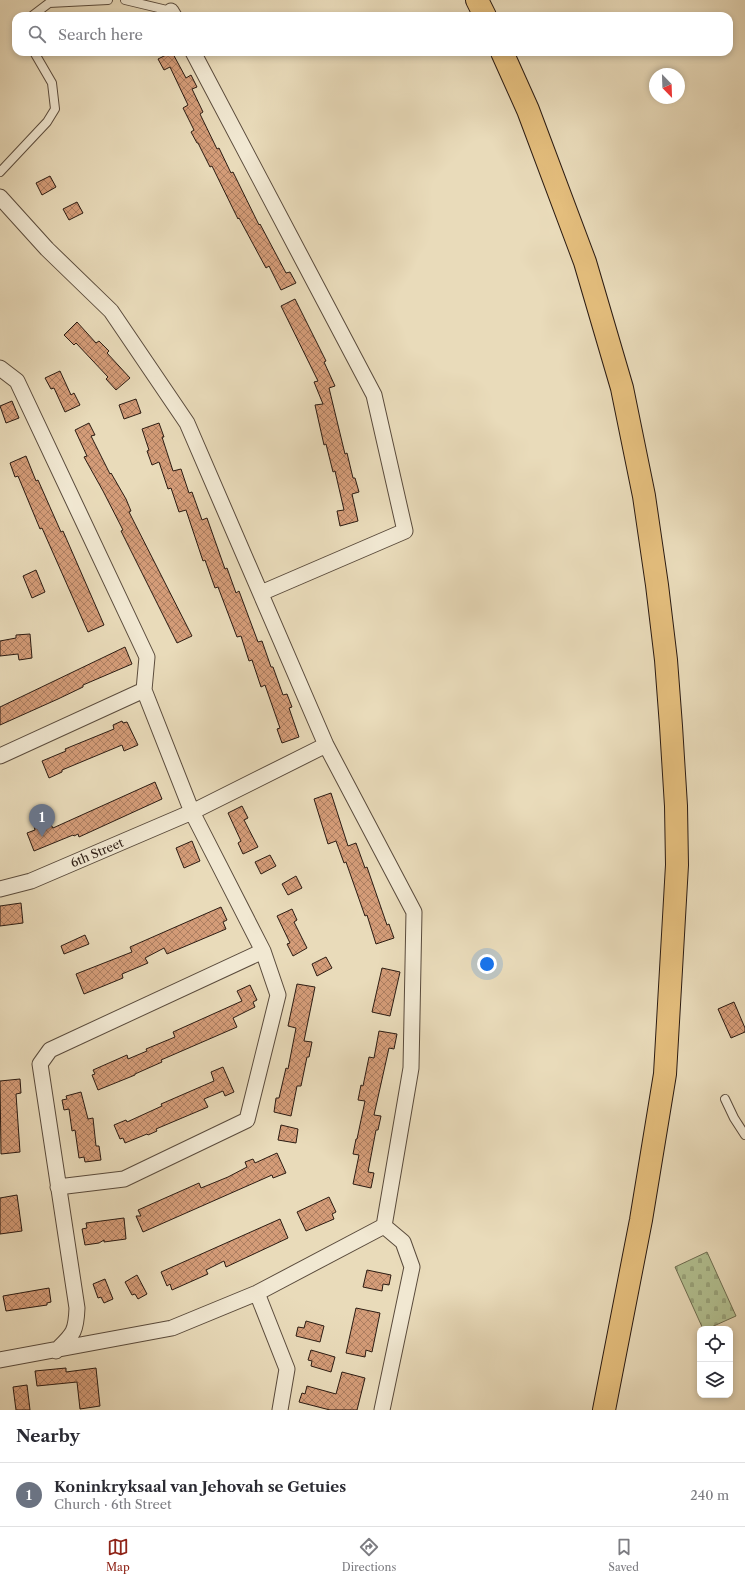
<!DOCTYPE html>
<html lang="en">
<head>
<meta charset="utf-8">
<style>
	:root { --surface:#fff; --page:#f7f7f7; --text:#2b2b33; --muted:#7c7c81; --line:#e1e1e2; --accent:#8f2418 }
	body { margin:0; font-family:"Libre Caslon Text",serif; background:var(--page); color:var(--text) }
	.controls { position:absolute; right:12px; bottom:12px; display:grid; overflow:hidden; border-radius:8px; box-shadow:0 2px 6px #0003 }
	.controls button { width:36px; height:36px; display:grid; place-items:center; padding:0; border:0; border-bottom:1px solid var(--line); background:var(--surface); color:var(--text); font:20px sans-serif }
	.compass { position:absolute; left:649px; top:68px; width:36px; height:36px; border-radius:50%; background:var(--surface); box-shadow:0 2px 6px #0003; rotate:157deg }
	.you { position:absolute; left:487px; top:964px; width:14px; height:14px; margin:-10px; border:3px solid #fff; border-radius:50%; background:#1a73e8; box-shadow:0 0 0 6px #1a73e833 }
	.badge { display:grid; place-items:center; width:26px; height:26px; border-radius:50%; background:var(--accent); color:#fff; font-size:13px; font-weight:700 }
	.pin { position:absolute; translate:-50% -33px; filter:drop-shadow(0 1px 2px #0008) }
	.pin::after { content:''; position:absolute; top:21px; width:14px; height:12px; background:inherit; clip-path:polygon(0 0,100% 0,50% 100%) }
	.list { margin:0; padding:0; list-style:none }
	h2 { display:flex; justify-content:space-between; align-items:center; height:52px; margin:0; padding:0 16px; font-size:17px }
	h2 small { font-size:13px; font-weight:400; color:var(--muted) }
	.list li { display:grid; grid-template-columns:26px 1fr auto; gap:12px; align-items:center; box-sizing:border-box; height:64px; padding:0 16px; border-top:1px solid var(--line) }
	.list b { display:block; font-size:15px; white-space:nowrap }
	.list p { margin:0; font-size:13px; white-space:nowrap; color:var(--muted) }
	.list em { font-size:13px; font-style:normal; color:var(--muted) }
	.icon { flex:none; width:22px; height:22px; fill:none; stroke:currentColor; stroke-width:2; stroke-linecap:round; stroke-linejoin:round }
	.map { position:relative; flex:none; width:745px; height:1410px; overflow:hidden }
	.search { position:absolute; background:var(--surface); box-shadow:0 2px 6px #0003; left:12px; right:12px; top:12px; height:44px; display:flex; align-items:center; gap:10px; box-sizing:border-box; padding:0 14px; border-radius:12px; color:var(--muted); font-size:15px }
	.sheet { height:116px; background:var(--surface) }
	nav { display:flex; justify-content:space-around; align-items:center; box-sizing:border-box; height:56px; border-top:1px solid var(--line); background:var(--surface); font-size:11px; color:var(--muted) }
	nav a { display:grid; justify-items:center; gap:2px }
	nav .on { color:var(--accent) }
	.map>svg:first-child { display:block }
	.cemetery { fill:url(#cemetery-stones); stroke:#6f6e52 }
	.building { fill:url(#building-cross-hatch); stroke:#2b1b12 }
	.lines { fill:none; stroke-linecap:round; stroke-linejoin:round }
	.lane-casing { stroke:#5a4b3c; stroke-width:10 }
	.street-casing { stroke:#5a4b3c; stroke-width:17 }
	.highway-casing { stroke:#2b1b12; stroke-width:24 }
	.lane { stroke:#f1e8d2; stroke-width:8 }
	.street { stroke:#f1e8d2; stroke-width:15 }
	.highway { stroke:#e4be7d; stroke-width:22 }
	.labels { text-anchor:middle; stroke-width:3; stroke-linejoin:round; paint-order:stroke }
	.street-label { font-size:12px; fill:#2b1b12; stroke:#f1e8d2 }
</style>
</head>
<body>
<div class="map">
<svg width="745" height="1410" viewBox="0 0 745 1410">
	<defs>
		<pattern id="cemetery-stones" width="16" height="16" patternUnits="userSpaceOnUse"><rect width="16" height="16" fill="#b3c192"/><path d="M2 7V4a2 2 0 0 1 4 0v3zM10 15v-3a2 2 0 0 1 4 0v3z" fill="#9aa57d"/></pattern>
		<pattern id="building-cross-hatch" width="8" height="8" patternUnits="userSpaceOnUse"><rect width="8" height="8" fill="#d49c78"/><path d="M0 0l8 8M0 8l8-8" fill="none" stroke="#ac7e61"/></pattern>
	</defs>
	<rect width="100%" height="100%" fill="#e9dbba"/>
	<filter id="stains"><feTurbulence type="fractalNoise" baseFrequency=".005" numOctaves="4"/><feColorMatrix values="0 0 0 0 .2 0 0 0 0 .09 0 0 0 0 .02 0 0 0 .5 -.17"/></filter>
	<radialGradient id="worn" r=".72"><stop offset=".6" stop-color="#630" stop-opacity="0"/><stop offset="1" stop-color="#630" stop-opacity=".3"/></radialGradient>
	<path class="cemetery" d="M707,1252l29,64 -29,13h-4l-28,-62z"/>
	<path class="building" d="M172,52l14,26 5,-3 6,12 -5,2 11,23 -3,2 17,35 2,-1 12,25 2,-1 26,53 1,-1 26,49 4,-1 6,11 -15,7 -12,-24 -3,2 -27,-50 -1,1 -26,-53 -2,1 -12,-24h-1l-6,-11 3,-2 -11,-22 5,-3 -18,-38 -6,3 -6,-11z
		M50,176l6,11 -14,8 -6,-12z
		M77,202l6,11 -14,7 -6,-11z
		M295,299l31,62 -2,1 11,24 -6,2 16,66 2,-1 6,25h2l4,14 -7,2 6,27 -18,5 -3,-15 7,-1 -9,-39 -2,1 -7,-28 -2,1 -9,-40 8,-1 -9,-22 4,-1 -37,-75z
		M77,322l19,21 3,-2 10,10 -2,2 23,25 -14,12 -10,-11 2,-2 -32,-34 -2,2 -10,-10z
		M60,371l11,24 3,-2 6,12 -15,7 -11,-24 -3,1 -6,-11z
		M136,399l5,14 -17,6 -5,-14z
		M12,401l7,17 -13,5 -6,-17z
		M89,423l6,12 -4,1 19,38 1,-1 15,26 5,12 -2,1 63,124 -15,7 -56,-112 2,-1 -20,-39 -19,-34 3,-1 -12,-26z
		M159,423l5,14h-2l11,34 8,-2 8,24 3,-1 10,28 5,-2 18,51 2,-1 9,25 3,-2 19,51 4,-1 9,26h2l10,28 4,-1 5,13 -3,1 10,29 -17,6 -5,-14 3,-1 -15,-43 -4,2 -9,-27 -3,1 -8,-25 -4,1 -19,-50 -3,1 -10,-28 -2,1 -17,-51 -7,2 -8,-24 -3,1 -9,-27 -7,3 -5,-14 2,-1 -7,-21z
		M26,456l10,25 2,-1 23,52 2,-1 41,94 -16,7 -46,-104 -2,1 -22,-53 -3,1 -5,-14z
		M36,570l9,22 -13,6 -9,-22z
		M30,634l2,24 -13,2 -1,-6 -18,2v-15l16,-3v-3z
		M125,647l7,17 -49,21v2l-25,12 -58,26v-18z
		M122,721l1,2 4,-1 11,23 -14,6 -2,-6 -60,25v2l-13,6 -7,-17 24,-10 -1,-2 49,-20 -1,-4z
		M155,782l7,17 -83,38 -1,-3 -4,2 -1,-1 -39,16 -7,-18 8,-3 -1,-4 10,-4 2,3 4,-2 3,5z
		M331,793l17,53 8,-3 9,25 2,-1 20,58 2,-1 5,14 -18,6 -9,-29 -2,1 -19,-54 -2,1 -8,-22 -8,3 -14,-45z
		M242,806l6,12 -4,2 14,27 -15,7 -5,-11 3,-2 -13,-28z
		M192,841l8,20 -16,7 -8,-20z
		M270,855l6,11 -15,8 -6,-12z
		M296,876l6,12 -14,7 -6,-11z
		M21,903l2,20 -23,3v-20z
		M221,907l6,13 -4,2 3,7 -59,25 -3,-6 -19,10 3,5 -26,11 1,4 -39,16 -8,-20 56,-22 -2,-5z
		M292,909l5,11 -3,2 13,26 -14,8 -6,-12 3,-1 -13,-27z
		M85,935l4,9 -25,10 -3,-8z
		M326,957l6,11 -15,8 -5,-12z
		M382,968l18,4 -10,44 -18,-4z
		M297,984l18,3 -11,54 8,1 -3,15h-2l-6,29h-4l-6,30 -17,-4 2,-14h3l7,-30 2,1 8,-41 -8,-2z
		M250,985l7,15 -4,2 2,5 -22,11 4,9 -76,33 1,2 -27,12v1l-37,15 -6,-15 3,-1 -2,-4 34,-15 1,4 19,-8 -1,-2 29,-12 -2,-5 69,-31 -5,-10z
		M734,1002l11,26v4l-14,6 -13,-29z
		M379,1031l18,3 -3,15 -5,-1 -15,67 7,1 -3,14h-2l-8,42 6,1 -3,15 -18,-4 6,-29 -6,-1 3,-15h1l8,-38 -7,-1 3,-15 2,1 6,-29 5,1z
		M223,1067l11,25 -9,4 -2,-5 -19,8 4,8 -52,22 1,2 -9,4 -1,-1 -22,9 -2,-5 -3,1 -6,-14 12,-5 1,2 35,-16 -1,-2 53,-23 -3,-9z
		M20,1079l1,14 -5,1 4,58 -19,2 -1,-73z
		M81,1092l7,27 5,-1 3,28h3l2,14 -16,2 -1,-5 -5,1 -4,-28 -3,1 -3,-22 -5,1 -2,-10 5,-1 -1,-3z
		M281,1125l17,4 -2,14 -18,-3z
		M277,1153l9,20 -13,5 -1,-3 -129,57 -7,-16h5l-3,-6 61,-27 2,5 27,-11 19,-10 -2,-5 8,-3 2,4z
		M17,1195l5,36 -22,3v-36z
		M329,1197l7,15 -4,2 2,5 -28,12 -9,-19z
		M124,1218l2,21 -22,3v-2l-5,3 -14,2 -3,-16 5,-1 -1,-5z
		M280,1219l8,19 -62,29 -2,-6 -18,9 2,4 -36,16 -2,-6 -3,2 -6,-14z
		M367,1270l24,5 -2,10 -6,-1 -1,7 -19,-4z
		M137,1275l10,19 -9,5 -3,-5 -3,1 -7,-13z
		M105,1279l8,20 -9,4 -3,-6 -3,1 -5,-14z
		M49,1288l2,14 -4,1v2l-41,6 -3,-15z
		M356,1308l24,5 -8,39 -6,-2 -1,7 -19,-4z
		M306,1321l18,5 -4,16 -24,-6 2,-9 6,1z
		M311,1350l24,7 -4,15 -20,-6 1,-5 -4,-1z
		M66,1368v4l30,-4 4,38 -20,3 -3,-27 -40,4 -2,-15z
		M342,1372l23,6 -8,32h-27l-31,-8 3,-9 3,1 2,-8 29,8z
		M27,1385l3,25h-14l-3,-23z"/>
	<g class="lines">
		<defs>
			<path id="lane" d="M125,0l46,11
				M32,16l17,-13 59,-3
				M0,172l47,-50 8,-13 -3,-26 -18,-31
				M725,1099l9,19 11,17"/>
			<path id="street" d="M171,11l3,5
				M193,52l181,343 31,136 -144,62
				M0,197l47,52 64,62 76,112 139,322 88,167 -3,156 -27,158
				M0,368l17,13 130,276 -3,33 48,122 71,139 15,44 -31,125 -123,59 -66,8
				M0,756l144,-66
				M0,889l31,-8 161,-69 134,-67
				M257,1293l30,76 -7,41
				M56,1351c17,-17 20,-18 21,-43l-37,-244 10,-14 213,-99
				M0,1360l172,-32 85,-35 127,-67
				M382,1410l30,-143 -9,-25 -19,-16"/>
			<path id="highway" d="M477,0l8,16
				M502,52l26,58 57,152 37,126 22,108 13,89 9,75 5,66 5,80 1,59 -12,209 -24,146 -37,190"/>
		</defs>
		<use href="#lane" class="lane-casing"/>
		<use href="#street" class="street-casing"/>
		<use href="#highway" class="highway-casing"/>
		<use href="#lane" class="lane"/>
		<use href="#street" class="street"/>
		<use href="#highway" class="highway"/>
	</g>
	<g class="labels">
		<g class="street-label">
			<text transform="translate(97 853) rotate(-23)" y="4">6th Street</text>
		</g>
	</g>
	<rect width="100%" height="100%" filter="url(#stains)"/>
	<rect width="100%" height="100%" fill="url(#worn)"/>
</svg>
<div class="controls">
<button><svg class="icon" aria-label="locate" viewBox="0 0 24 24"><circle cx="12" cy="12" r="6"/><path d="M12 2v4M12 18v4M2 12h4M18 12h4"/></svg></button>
<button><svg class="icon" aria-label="layers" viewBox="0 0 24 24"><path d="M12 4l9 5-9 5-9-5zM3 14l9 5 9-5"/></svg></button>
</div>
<svg class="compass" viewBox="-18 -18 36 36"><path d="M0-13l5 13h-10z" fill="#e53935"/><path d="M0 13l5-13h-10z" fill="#7c7c81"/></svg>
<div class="you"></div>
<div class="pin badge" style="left:42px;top:837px;background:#6b7280">1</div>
<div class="search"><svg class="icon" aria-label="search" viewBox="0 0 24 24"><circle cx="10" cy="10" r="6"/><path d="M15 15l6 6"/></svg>Search here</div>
</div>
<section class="sheet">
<h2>Nearby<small></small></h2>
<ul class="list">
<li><span class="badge" style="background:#6b7280">1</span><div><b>Koninkryksaal van Jehovah se Getuies</b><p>Church · 6th Street</p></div><em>240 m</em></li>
</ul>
</section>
<nav>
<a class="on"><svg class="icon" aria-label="map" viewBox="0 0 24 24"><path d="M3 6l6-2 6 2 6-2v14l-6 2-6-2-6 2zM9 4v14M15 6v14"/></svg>Map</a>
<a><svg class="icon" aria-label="directions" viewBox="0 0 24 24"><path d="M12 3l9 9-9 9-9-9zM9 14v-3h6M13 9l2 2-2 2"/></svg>Directions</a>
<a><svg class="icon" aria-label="saved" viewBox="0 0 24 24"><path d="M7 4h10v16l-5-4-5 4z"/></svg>Saved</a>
</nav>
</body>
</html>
